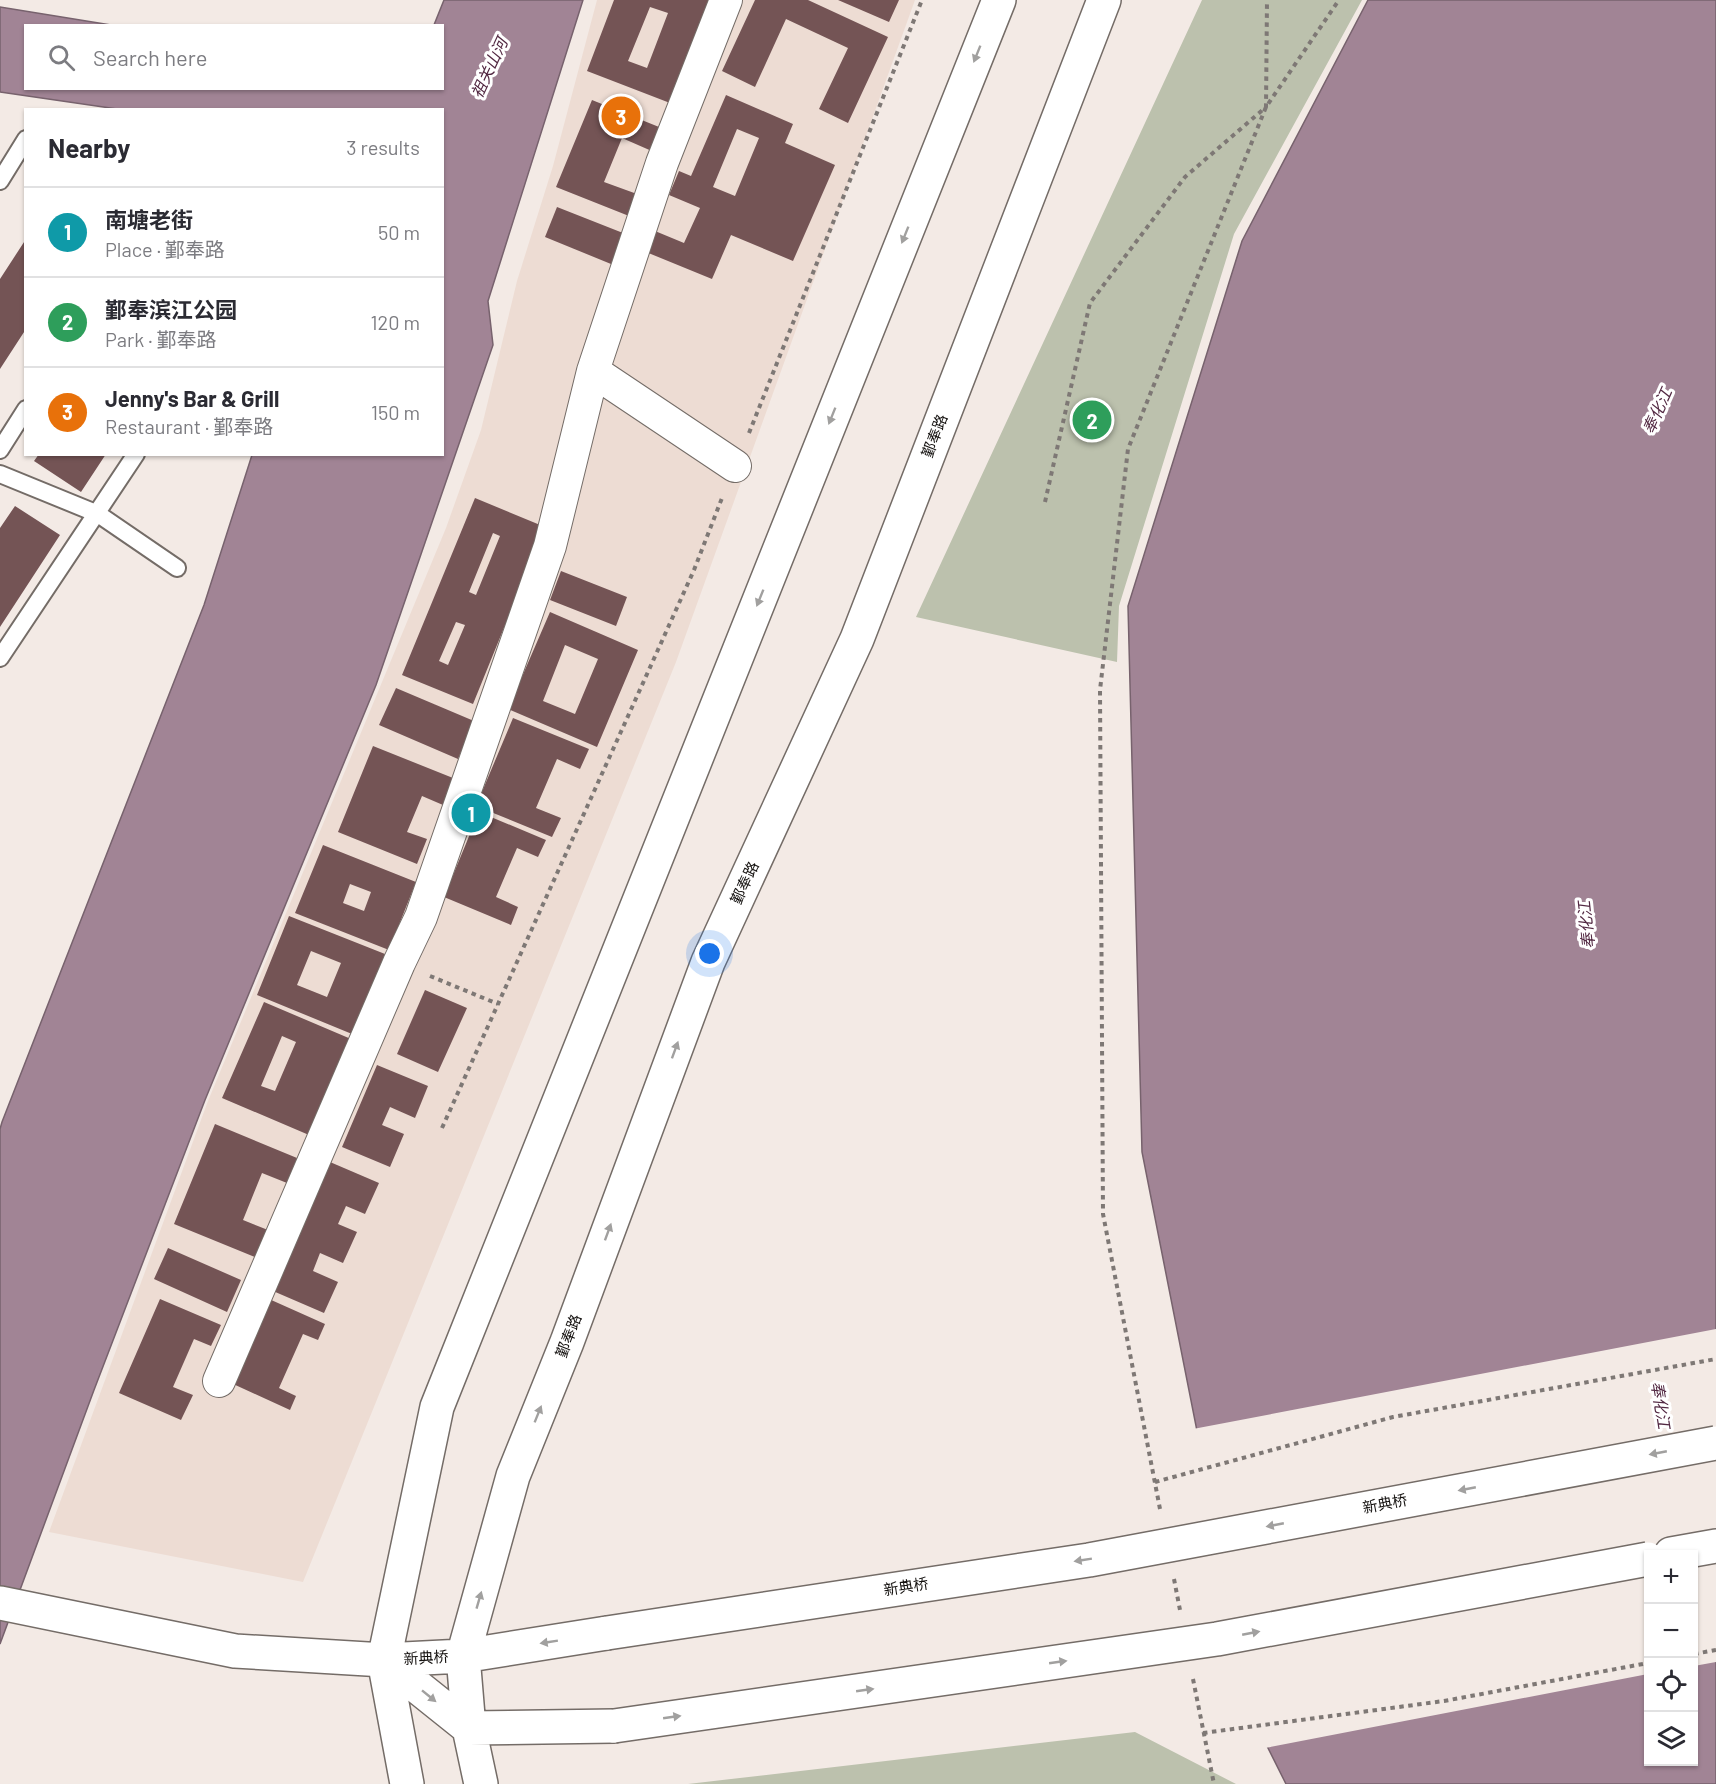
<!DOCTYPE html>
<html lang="en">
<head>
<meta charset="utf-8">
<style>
	:root { --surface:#fff; --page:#f2f2f3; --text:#2b2b33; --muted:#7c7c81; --line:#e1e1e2; --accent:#0f766e }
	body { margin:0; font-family:Barlow,"Noto Sans SC",sans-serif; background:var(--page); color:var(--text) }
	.controls { position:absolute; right:18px; bottom:18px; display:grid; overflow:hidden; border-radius:0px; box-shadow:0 2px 4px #0004 }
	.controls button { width:54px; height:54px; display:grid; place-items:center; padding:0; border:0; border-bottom:2px solid var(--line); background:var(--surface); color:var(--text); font:30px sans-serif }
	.you { position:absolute; left:710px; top:954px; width:21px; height:21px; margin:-15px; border:4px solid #fff; border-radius:50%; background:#1a73e8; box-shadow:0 0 0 9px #1a73e833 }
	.badge { display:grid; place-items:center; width:39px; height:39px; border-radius:50%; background:var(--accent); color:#fff; font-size:20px; font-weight:700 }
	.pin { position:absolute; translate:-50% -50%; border:3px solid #fff; box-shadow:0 2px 6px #0006 }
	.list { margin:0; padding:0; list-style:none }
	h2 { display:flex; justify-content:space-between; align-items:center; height:78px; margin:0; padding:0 24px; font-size:26px }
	h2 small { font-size:20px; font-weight:400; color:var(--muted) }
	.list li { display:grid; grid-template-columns:39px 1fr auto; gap:18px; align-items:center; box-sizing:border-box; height:90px; padding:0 24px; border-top:2px solid var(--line) }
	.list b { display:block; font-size:22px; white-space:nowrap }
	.list p { margin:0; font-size:20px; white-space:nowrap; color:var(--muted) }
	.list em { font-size:20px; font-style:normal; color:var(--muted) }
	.icon { flex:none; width:33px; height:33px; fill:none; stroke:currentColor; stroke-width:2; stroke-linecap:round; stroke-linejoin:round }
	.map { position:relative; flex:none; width:1716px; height:1784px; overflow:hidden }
	.search { position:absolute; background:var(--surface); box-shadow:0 2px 4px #0004; left:24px; top:24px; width:420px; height:66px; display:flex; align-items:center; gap:15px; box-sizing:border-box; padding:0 21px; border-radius:0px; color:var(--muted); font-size:22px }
	.panel { position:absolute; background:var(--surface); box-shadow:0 2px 4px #0004; left:24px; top:108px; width:420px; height:348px; border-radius:0px }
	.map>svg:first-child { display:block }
	.built { fill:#eddcd3 }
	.green { fill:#bcc1ad }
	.water { fill:#a18495; stroke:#77626d; stroke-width:1.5; fill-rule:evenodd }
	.pier { fill:#f3eae5 }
	.building { fill:#745455; fill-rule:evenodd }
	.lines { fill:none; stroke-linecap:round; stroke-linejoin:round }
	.lane-casing { stroke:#746c67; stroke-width:20 }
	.street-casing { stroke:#746c67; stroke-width:34 }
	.secondary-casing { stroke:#746c67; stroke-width:36 }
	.path { stroke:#7e7875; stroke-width:4; stroke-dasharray:4.5 4.5; stroke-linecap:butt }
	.lane { stroke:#fff; stroke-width:16 }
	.street { stroke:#fff; stroke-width:32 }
	.secondary { stroke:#fff; stroke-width:33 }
	.secondary-bridge-casing { stroke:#746c67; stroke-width:36; stroke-linecap:butt }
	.secondary-bridge { stroke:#fff; stroke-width:33 }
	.oneway { fill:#a1a09f }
	.labels { text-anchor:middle; stroke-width:6; stroke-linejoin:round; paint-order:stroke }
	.street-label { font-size:15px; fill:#151210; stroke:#fff }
	.water-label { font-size:16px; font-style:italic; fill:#522842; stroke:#fff }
</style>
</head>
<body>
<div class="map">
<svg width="1716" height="1784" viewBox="0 0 1716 1784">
	<rect width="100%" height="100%" fill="#f3eae5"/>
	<path class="built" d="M597,0h318l-239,662 -373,920 -254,-50 159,-431 238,-573 35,-98 36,-149 36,-115z"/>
	<path class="green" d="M1202,0h160l-128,234 -115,372 -2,56 -201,-45z
		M1135,1732l101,52h-548z"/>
	<path class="water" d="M444,0h139l-95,301 5,44 -117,340 -171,415 -111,290 -94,254v-515l2,-7 202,-517 48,-150 190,-1v-344h-318l-124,-18v-85l111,18 -85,1v62h416v-62l-8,-1z
		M1368,0h348v1784h-430l-32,-64 -112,-568 -14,-546 114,-365zM1648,1554h46v208h-46z"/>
	<path class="pier" d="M1716,1329v333l-22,4v-112h-46v120l-383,74 -14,-28 -58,-291z"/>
	<path class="building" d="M614,0h96l-40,103 -83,-32zM650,7l18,6 -21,55 -19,-7z
		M755,0h53l80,37 -40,86 -29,-14 29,-61 -62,-29 -31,68 -33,-16z
		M838,0h61l-10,22z
		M726,95l67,29 -8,19 50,22 -42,96 -62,-26 -19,44 -66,-27 9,-21 29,12 16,-35 -31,-13 10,-24 12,5zM737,129l22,9 -24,58 -22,-9z
		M592,100l72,29 -10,23 -32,-14 -18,44 33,12 -8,22 -73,-29z
		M557,207l66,26 -12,31 -66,-27z
		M26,239v90l-26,40v-90z
		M39,454h67l-25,38 -47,-31z
		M475,498l70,29 -72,177 -71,-29zM493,533l7,3 -24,59 -7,-3zM456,622l9,3 -17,40 -9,-4z
		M15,506l45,29 -60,92v-99z
		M561,571l66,26 -11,29 -66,-26z
		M550,612l88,38 -41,97 -89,-38zM565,645l33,14 -23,55 -32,-13z
		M396,688l78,33 -16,38 -79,-34z
		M513,718l76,31 -9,20 -23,-10 -21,49 25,10 -9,19 -76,-31z
		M373,746l80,32 -10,27 -21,-9 -15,36 20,7 -10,25 -79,-32z
		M479,812l67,28 -8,17 -21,-9 -21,49 22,10 -7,18 -67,-28z
		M323,845l93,37 -27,68 -94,-37zM350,884l21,8 -7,19 -21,-8z
		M289,916l96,38 -33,80 -95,-39zM311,951l30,12 -14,34 -30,-12z
		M425,990l42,18 -29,64 -41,-18z
		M264,1002l87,37 -42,96 -87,-37zM282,1036l14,6 -21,49 -14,-5z
		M377,1065l51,21 -13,32 -25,-11 -8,18 22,9 -14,33 -48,-20z
		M215,1124l82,34 -10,25 -25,-10 -19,47 25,10 -11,28 -83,-34z
		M330,1162l49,21 -14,31 -19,-8 -8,18 19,8 -14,31 -23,-10 -7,18 25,11 -14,31 -51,-22z
		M168,1248l73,32 -14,32 -73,-33z
		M160,1299l61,26 -10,21 -17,-7 -21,48 20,8 -12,25 -62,-27z
		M269,1299l56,25 -7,16 -15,-6 -24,54 17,8 -6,14 -59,-27z"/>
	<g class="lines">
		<defs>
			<path id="lane" d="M0,181l26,-42
				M0,450l26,-41
				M0,474l98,40 79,54
				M0,658l136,-204"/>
			<path id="street" d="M593,371l142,95
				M219,1381l180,-418 22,-46 129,-371 43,-175 69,-208 64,-163"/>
			<path id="secondary" d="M1671,1554l45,-8
				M0,1603l235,48 149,9 79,-4 144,-23
				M384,1660l85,68 145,-2
				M407,1784l-23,-124 53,-253 562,-1407
				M481,1784l-12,-56 -6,-72 50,-180 54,-134 141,-380 149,-323 247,-639"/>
		</defs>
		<use href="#lane" class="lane-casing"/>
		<use href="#street" class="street-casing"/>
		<use href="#secondary" class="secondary-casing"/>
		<path class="path" d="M749,433l173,-433
			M1045,502l45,-199 95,-126 81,-70 1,-107
			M430,976l68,28
			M442,1128l252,-558 28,-72
			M1155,1482l238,-65 323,-58
			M1160,1509l-57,-295 -3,-524 28,-241 138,-342 73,-107
			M1174,1579l6,31
			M1694,1654l22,-4
			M1193,1679l21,105
			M1203,1733l241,-32 204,-38"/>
		<use href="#lane" class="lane"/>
		<use href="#street" class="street"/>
		<use href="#secondary" class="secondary"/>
		<defs>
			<path id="secondary-bridge" d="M607,1633l482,-73 627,-117
				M614,1726l603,-87 431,-80"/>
		</defs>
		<use href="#secondary-bridge" class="secondary-bridge-casing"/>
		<use href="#secondary-bridge" class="secondary-bridge"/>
	</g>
	<defs><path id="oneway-solid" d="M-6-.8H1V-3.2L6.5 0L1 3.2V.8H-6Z" transform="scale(1.5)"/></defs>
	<g class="oneway">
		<use href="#oneway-solid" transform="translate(977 54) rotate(112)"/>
		<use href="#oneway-solid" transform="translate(905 235) rotate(112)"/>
		<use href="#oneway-solid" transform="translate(832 416) rotate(112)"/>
		<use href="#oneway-solid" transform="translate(760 598) rotate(112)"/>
		<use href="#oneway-solid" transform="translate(675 1050) rotate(-70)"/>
		<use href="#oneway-solid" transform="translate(608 1232) rotate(-70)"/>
		<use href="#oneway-solid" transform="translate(538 1414) rotate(-68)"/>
		<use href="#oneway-solid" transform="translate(1658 1453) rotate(169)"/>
		<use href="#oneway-solid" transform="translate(1467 1489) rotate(169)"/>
		<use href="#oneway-solid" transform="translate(1275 1525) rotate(169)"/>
		<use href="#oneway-solid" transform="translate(1083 1560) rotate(171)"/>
		<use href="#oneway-solid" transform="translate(479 1600) rotate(-74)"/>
		<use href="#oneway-solid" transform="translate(1251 1633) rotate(-11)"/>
		<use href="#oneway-solid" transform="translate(549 1642) rotate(171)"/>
		<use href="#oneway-solid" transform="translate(1058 1662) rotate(-8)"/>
		<use href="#oneway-solid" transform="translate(865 1690) rotate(-8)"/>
		<use href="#oneway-solid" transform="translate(429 1696) rotate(39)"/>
		<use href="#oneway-solid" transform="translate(672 1717) rotate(-8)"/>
	</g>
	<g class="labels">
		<g class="street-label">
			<text transform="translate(935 436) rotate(-69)" y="5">鄞奉路</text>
			<text transform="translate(745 883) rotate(-65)" y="5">鄞奉路</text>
			<text transform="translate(569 1336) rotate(-69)" y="5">鄞奉路</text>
			<text transform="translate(1385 1504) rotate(-11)" y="5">新典桥</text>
			<text transform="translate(906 1587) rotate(-9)" y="5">新典桥</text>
			<text transform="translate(426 1658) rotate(-3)" y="5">新典桥</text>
		</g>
		<g class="water-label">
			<text transform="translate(489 68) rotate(-65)" y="6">祖关山河</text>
			<text transform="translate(1657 411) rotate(-66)" y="6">奉化江</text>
			<text transform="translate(1586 925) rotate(-96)" y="6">奉化江</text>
			<text transform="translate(1661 1405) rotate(81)" y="6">奉化江</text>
		</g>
	</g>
</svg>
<div class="controls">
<button>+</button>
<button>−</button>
<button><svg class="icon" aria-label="locate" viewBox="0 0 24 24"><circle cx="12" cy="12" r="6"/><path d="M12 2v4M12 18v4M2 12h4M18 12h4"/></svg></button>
<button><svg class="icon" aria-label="layers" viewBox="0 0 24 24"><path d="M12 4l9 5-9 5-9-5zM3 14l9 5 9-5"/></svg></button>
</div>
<div class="you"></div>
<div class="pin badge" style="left:471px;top:813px;background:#0f9aa8">1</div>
<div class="pin badge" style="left:1092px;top:420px;background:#2e9e5b">2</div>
<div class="pin badge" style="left:621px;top:116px;background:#e8710a">3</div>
<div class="search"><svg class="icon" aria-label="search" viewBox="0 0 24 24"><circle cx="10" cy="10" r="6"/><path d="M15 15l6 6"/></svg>Search here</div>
<section class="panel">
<h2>Nearby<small>3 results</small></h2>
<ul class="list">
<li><span class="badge" style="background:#0f9aa8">1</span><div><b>南塘老街</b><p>Place · 鄞奉路</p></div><em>50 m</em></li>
<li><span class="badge" style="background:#2e9e5b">2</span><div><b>鄞奉滨江公园</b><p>Park · 鄞奉路</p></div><em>120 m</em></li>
<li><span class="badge" style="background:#e8710a">3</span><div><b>Jenny's Bar &amp; Grill</b><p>Restaurant · 鄞奉路</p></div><em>150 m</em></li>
</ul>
</section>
</div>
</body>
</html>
